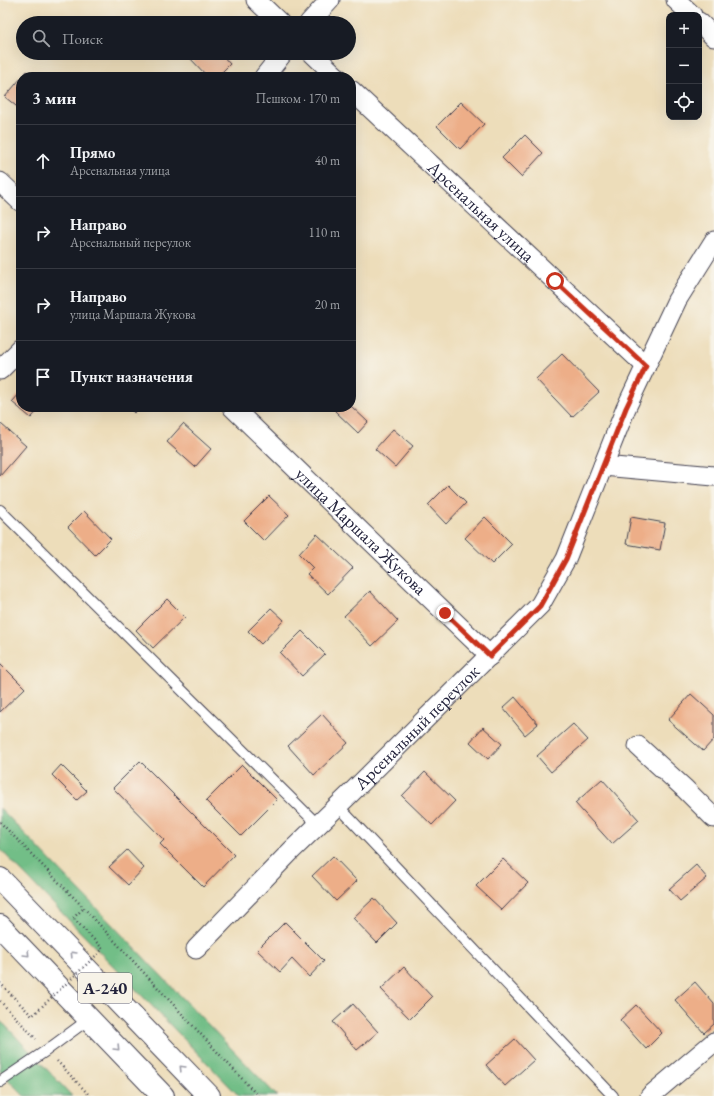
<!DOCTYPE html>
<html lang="ru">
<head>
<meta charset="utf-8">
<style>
	:root { --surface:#171b24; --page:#20242c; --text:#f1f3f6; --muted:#9ea1a6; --line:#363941 }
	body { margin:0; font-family:"EB Garamond",serif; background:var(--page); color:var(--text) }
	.controls { position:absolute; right:12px; top:12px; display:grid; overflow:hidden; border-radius:8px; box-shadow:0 4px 16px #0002 }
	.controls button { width:36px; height:36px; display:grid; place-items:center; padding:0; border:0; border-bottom:1px solid var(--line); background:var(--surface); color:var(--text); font:20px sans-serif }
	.stop { position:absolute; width:12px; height:12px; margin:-9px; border:3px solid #c8321e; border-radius:50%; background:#fff }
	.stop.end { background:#c8321e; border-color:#fff; box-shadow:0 1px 4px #0008 }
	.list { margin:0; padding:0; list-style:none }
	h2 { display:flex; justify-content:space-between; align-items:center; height:52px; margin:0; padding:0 16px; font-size:17px }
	h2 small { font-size:13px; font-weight:400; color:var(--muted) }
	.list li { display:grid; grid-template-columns:26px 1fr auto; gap:12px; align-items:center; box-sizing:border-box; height:72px; padding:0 16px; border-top:1px solid var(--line) }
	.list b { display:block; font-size:15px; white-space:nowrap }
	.list p { margin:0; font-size:13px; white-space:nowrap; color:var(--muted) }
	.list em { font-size:13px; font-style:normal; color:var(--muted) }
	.icon { flex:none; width:22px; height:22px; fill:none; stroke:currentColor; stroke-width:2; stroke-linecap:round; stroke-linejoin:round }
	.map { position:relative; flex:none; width:714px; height:1096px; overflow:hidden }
	.search { position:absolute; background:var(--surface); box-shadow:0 4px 16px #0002; left:16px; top:16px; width:340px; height:44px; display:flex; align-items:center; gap:10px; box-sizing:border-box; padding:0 14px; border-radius:22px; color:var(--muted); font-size:15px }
	.panel { position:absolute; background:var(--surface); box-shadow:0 4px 16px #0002; left:16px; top:72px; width:340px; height:340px; border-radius:16px }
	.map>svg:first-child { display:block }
	.forest { fill:#72be87; stroke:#4a7061 }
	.building { fill:#edae88 }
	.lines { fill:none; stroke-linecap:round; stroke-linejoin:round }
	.service-casing { stroke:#403e4e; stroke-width:12 }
	.minor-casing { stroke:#403e4e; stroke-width:21 }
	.primary-casing { stroke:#403e4e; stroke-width:24 }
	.path { stroke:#403e4e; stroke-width:2.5; stroke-dasharray:1 3; stroke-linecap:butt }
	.service { stroke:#fff; stroke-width:10 }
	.minor { stroke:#fff; stroke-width:19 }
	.primary { stroke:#fff; stroke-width:22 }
	.path-bridge { stroke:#403e4e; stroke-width:2.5; stroke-dasharray:1 3; stroke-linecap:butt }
	.oneway { stroke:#9c9ca7 }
	.route { stroke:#c8321e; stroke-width:5 }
	.labels { text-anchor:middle; stroke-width:3; stroke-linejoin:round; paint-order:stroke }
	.shield { fill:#f7f3e8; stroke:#62616f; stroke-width:1 }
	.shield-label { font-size:17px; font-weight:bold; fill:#22223b }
	.street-label { font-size:18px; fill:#22223b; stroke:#f7f3e8 }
</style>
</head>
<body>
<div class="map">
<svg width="714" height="1096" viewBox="0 0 714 1096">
	<rect width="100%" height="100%" fill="#f7f3e8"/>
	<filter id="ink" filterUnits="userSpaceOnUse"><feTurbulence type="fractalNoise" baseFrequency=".025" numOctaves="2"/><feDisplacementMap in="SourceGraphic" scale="8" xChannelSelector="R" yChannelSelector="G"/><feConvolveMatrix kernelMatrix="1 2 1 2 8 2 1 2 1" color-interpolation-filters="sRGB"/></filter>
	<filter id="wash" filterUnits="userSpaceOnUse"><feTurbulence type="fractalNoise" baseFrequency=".012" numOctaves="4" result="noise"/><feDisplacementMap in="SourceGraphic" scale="16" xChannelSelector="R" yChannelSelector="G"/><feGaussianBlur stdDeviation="0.9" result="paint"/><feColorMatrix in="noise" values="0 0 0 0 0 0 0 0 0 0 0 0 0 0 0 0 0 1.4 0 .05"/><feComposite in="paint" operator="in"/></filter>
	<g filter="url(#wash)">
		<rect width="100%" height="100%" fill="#edddba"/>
		<path class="forest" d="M0,808l277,288h-38l-239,-247z
			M0,1021l6,5 66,70h-48l-24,-25z"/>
		<g id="blocks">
			<path class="building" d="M192,53h28l10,11 -13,13h-9l-20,-21z
				M27,71l8,6h-13z
				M21,78v32l-16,-13z
				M461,102l23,22 -24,25 -23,-23z
				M525,135l18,18 -22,24 -19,-19z
				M562,354l37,38 -27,25 -36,-38z
				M21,392v15h20l-10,11 -19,-16z
				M351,406l17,16 -10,11 -23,-22 4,-4h12z
				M128,407h11l-5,6z
				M1,424l25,22 -26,30v-50z
				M183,424l28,25 -16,18 -28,-25z
				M393,429l20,17 -18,21 -20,-18z
				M448,485l18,18 -20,21 -18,-19z
				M269,496l20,19 -25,26 -20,-20z
				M84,511l27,28 -16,16 -27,-28z
				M485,517l27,27 -20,20 -27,-26z
				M631,517l34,6 -5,27 -34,-6z
				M317,534l36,34 -25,26 -21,-20 6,-6 -14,-14z
				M370,591l28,30 -26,25 -28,-30z
				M167,599l18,18 -32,31 -17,-18z
				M271,608l13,12 -23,24 -13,-13z
				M302,631l23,23 -23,22 -22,-23z
				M0,663l25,25 -25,24z
				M691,694l23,21v24l-11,12 -35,-31z
				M515,697l23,27 -13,11 -22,-27z
				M322,714l26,29 -34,32 -26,-29z
				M573,724l15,16 -37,32 -14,-16z
				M483,727l19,17 -14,15 -18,-17z
				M140,761l94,94 -31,32 -43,-43 4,-4 -51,-52z
				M61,765l26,26 -10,9 -25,-25z
				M242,765l35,35 -36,36 -35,-35z
				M425,772l30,29 -23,24 -30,-29z
				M602,779l37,41 -27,24 -37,-41z
				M127,850l17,18 -16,17 -19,-18z
				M333,856l24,25 -21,20 -24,-25z
				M503,859l25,24 -26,27 -26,-24z
				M696,865l11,13 -27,23 -11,-12z
				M374,898l23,25 -20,20 -24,-25z
				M285,922l39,39 -15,16 -17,-18 -12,13 -23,-22z
				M404,967l28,30 -22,22 -29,-30z
				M695,982l19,22v20l-10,9 -29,-33z
				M353,1004l25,28 -21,18 -24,-28z
				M636,1005l26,28 -16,16 -26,-29z
				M515,1039l19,21 -29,26 -19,-21z"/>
		</g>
	</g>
	<g filter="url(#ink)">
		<use href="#blocks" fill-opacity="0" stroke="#403e4e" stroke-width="1"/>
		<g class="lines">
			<defs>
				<path id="service" d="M0,510l318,315
					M338,806l275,290
					M0,1082l47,-32 42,-31"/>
				<g id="minor">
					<path d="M256,0l24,23"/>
					<path d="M676,0l16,15"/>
					<path d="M699,22l15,15"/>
					<path d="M309,23l21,-23"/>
					<path d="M312,53l25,24"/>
					<path d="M264,77l19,-24"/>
					<path id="s1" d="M351,90l295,276"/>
					<path d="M0,182l21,20"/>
					<path d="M0,370l21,-21"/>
					<path id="s2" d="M232,407l258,249"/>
					<path d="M603,466l111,10"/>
					<path d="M638,746l46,42 30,30"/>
					<path id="s3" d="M196,949l96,-99 56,-54 192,-191 26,-46 60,-151 51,-108 37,-59"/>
					<path d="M650,1096l64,-54"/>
				</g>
				<path id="primary" d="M0,879l209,217
					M0,926l163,170"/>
			</defs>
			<use href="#service" class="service-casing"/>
			<use href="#minor" class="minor-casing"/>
			<use href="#primary" class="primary-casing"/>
			<path class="path" d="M0,822l84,86 174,188
				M73,918l11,-10
				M0,1001l36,38
				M57,1061l33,35"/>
			<use href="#service" class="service"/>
			<use href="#minor" class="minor"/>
			<use href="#primary" class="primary"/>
			<path class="path-bridge" d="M0,983l32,33 71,-67 -30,-31"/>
		</g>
		<defs><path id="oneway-chevron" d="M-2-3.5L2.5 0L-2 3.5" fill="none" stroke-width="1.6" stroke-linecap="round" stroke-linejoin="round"/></defs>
		<g class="oneway">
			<use href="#oneway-chevron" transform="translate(27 954) rotate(46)"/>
			<use href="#oneway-chevron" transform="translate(73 954) rotate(-134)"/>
			<use href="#oneway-chevron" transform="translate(117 1048) rotate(46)"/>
			<use href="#oneway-chevron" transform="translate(182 1068) rotate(-134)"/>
		</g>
	</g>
	<g class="lines" filter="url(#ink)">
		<path class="route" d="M445,613l45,43 50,-50 26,-47 60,-151 20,-42 -91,-85"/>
	</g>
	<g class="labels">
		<rect class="shield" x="78" y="973" width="54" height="30" rx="3"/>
		<g class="shield-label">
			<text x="105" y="994">А-240</text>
		</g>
		<g class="street-label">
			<text dy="6" stroke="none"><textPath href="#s1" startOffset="178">Арсенальная улица</textPath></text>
			<text dy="6" stroke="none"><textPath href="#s2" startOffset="179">улица Маршала Жукова</textPath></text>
			<text dy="6" stroke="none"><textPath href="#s3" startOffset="313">Арсенальный переулок</textPath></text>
		</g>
	</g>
</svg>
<div class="controls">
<button>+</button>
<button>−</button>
<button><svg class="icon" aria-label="locate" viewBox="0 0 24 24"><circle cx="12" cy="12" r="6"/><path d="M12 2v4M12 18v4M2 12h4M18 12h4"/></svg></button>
</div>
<div class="stop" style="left:555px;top:281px"></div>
<div class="stop end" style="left:445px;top:613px"></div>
<div class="search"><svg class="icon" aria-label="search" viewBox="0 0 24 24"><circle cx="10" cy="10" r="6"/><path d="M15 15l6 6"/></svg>Поиск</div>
<section class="panel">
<h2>3 мин<small>Пешком · 170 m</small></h2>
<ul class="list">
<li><svg class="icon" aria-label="ahead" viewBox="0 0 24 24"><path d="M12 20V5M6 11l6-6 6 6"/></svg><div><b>Прямо</b><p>Арсенальная улица</p></div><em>40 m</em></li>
<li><svg class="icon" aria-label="right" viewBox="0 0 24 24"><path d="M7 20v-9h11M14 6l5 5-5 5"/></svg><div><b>Направо</b><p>Арсенальный переулок</p></div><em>110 m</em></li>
<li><svg class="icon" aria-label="right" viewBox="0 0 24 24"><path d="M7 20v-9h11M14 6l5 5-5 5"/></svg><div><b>Направо</b><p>улица Маршала Жукова</p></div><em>20 m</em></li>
<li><svg class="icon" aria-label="arrive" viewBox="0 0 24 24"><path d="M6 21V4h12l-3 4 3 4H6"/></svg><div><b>Пункт назначения</b></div></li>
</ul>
</section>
</div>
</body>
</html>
